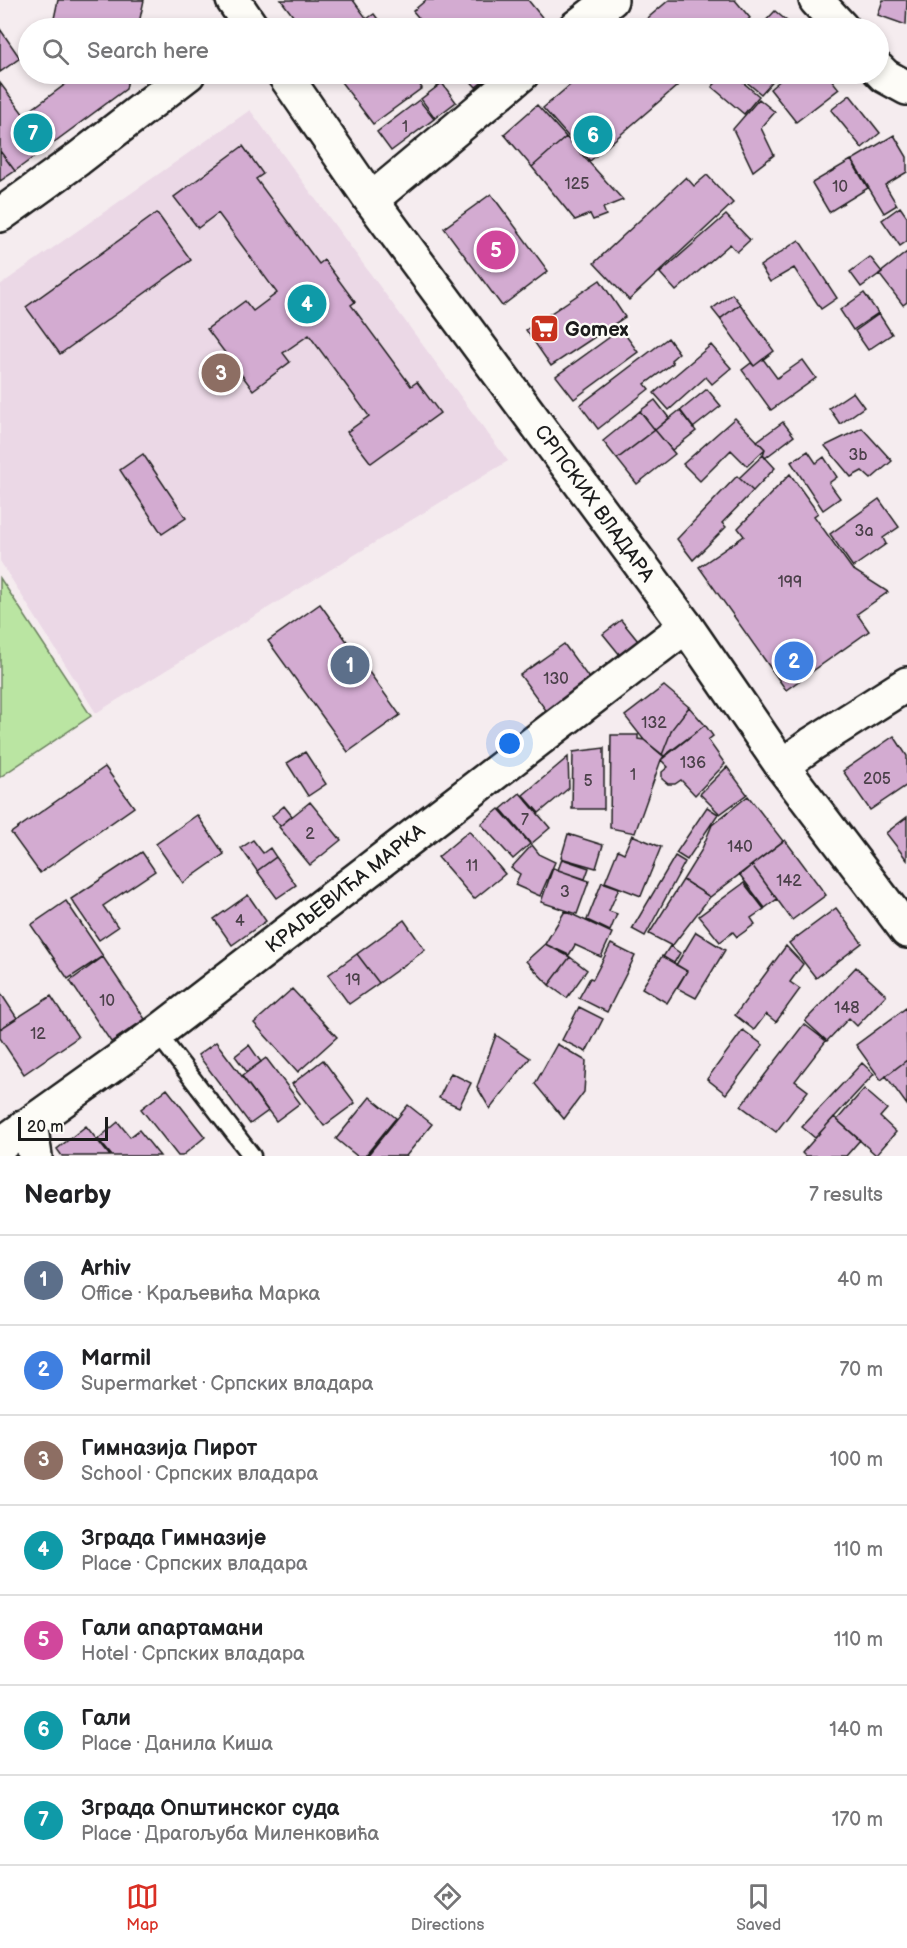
<!DOCTYPE html>
<html lang="en">
<head>
<meta charset="utf-8">
<style>
	:root { --surface:#fff; --page:#f2f2f2; --text:#202124; --muted:#757577; --line:#e0e0e0; --accent:#d93025 }
	body { margin:0; font-family:"Balsamiq Sans",sans-serif; background:var(--page); color:var(--text) }
	.scale { position:absolute; left:18px; bottom:15px; width:90px; box-sizing:border-box; padding-left:6px; border:3px solid #1c1c1c; border-top:0; font-size:16px; line-height:21px; white-space:nowrap; color:#1c1c1c; -webkit-text-stroke:4px #fdfcf7; paint-order:stroke }
	.you { position:absolute; left:510px; top:744px; width:21px; height:21px; margin:-15px; border:4px solid #fff; border-radius:50%; background:#1a73e8; box-shadow:0 0 0 9px #1a73e833 }
	.badge { display:grid; place-items:center; width:39px; height:39px; border-radius:50%; background:var(--accent); color:#fff; font-size:20px; font-weight:700 }
	.pin { position:absolute; translate:-50% -50%; border:3px solid #fff; box-shadow:0 2px 6px #0006 }
	.list { margin:0; padding:0; list-style:none }
	h2 { display:flex; justify-content:space-between; align-items:center; height:78px; margin:0; padding:0 24px; font-size:26px }
	h2 small { font-size:20px; font-weight:400; color:var(--muted) }
	.list li { display:grid; grid-template-columns:39px 1fr auto; gap:18px; align-items:center; box-sizing:border-box; height:90px; padding:0 24px; border-top:2px solid var(--line) }
	.list b { display:block; font-size:22px; white-space:nowrap }
	.list p { margin:0; font-size:20px; white-space:nowrap; color:var(--muted) }
	.list em { font-size:20px; font-style:normal; color:var(--muted) }
	.icon { flex:none; width:33px; height:33px; fill:none; stroke:currentColor; stroke-width:2; stroke-linecap:round; stroke-linejoin:round }
	.map { position:relative; flex:none; width:907px; height:1156px; overflow:hidden }
	.search { position:absolute; background:var(--surface); box-shadow:0 3px 9px #0003; left:18px; right:18px; top:18px; height:66px; display:flex; align-items:center; gap:15px; box-sizing:border-box; padding:0 21px; border-radius:33px; color:var(--muted); font-size:22px }
	.sheet { height:708px; background:var(--surface) }
	nav { display:flex; justify-content:space-around; align-items:center; box-sizing:border-box; height:84px; border-top:2px solid var(--line); background:var(--surface); font-size:16px; color:var(--muted) }
	nav a { display:grid; justify-items:center; gap:3px }
	nav .on { color:var(--accent) }
	.map>svg:first-child { display:block }
	.built { fill:#ebd8e6 }
	.green { fill:#bae5a2; stroke:#6b805f; stroke-width:1.5 }
	.building { fill:#d3abd1; stroke:#1c1c1c; stroke-width:1.5 }
	.lines { fill:none; stroke-linecap:round; stroke-linejoin:round }
	.service-casing { stroke:#1c1c1c; stroke-width:21 }
	.minor-casing { stroke:#1c1c1c; stroke-width:38 }
	.secondary-casing { stroke:#1c1c1c; stroke-width:38 }
	.service { stroke:#fdfcf7; stroke-width:16 }
	.minor { stroke:#fdfcf7; stroke-width:33 }
	.secondary { stroke:#fdfcf7; stroke-width:33 }
	.labels { text-anchor:middle; stroke-width:4.5; stroke-linejoin:round; paint-order:stroke }
	.number-label { font-size:16px; fill:#4a4049 }
	.poi-label { font-size:20px; font-weight:bold; fill:#1c1c1c; stroke:#fdfcf7; text-anchor:start }
	.street-label { font-size:20px; fill:#1c1c1c; stroke:#fdfcf7 }
</style>
</head>
<body>
<div class="map">
<svg width="907" height="1156" viewBox="0 0 907 1156">
	<rect width="100%" height="100%" fill="#f5ecef"/>
	<filter id="ink" filterUnits="userSpaceOnUse"><feTurbulence type="fractalNoise" baseFrequency=".0167" numOctaves="2"/><feDisplacementMap in="SourceGraphic" scale="12" xChannelSelector="R" yChannelSelector="G"/><feConvolveMatrix kernelMatrix="1 2 1 2 8 2 1 2 1" color-interpolation-filters="sRGB"/></filter>
	<g filter="url(#ink)">
		<path class="built" d="M250,110l258,351 -412,252 -96,-152v-276z"/>
		<path class="green" d="M0,578l91,138 -91,61z"/>
		<path class="building" d="M58,0h86l-6,28h-86z
			M281,0h72l14,19 -13,9h-52z
			M426,0h102l22,27 -2,1h-121l-14,-17z
			M669,0h66l15,18 -12,10h-102z
			M883,0h24l-1,25 -28,-10z
			M775,11l20,17h-36z
			M374,14l9,12 -2,2h-27z
			M0,29l20,29 -20,14z
			M72,74h57l-3,15 -111,82 -15,-20v-68l24,32 47,-35z
			M335,74h77l10,14 -49,36z
			M464,74h29l-17,13z
			M583,74h108l-101,87 -47,-53z
			M724,74h9l26,22 -15,18 -32,-27z
			M737,74h42l-18,20z
			M780,74h47l12,15 -43,33 -26,-33 13,-11z
			M442,83l14,19 -21,16 -14,-19z
			M850,95l30,38 -18,15 -31,-38z
			M759,99l16,13 -14,16 13,27 -21,16 -20,-42z
			M419,100l15,19 -43,32 -14,-19z
			M537,105l29,32 -34,30 -28,-33z
			M894,135l13,22v15l-22,13 12,20 -13,8 -32,-53z
			M566,137l57,63 -20,8 3,7 -13,5 -3,-6 -15,6 -43,-53z
			M243,146l20,28 -7,5 63,85 5,-4 31,42 -4,3 60,81 6,-4 23,31 -69,50 -24,-31 22,-16 -60,-81 -26,18 7,9 -37,28 -46,-61 38,-28 8,10 24,-18 -59,-80 -20,15 -24,-31z
			M0,151l15,20 -15,10z
			M851,160l17,28 -39,24 -17,-29z
			M707,175l26,28 -104,97 -35,-37 92,-86 8,9z
			M491,194l57,77 -46,35 -58,-78z
			M900,207l7,10v24l-7,5 -18,-26z
			M157,213l34,47 -131,94 -34,-47z
			M726,215l24,25 -13,12 -7,-8 -54,47 -16,-18z
			M799,240l38,58 -16,11 -27,-41 -24,14 -10,-16z
			M907,252v50l-4,3 -24,-31z
			M870,257l12,15 -21,15 -11,-15z
			M600,280l25,37 -74,49 -25,-36z
			M864,293l14,20 -25,17 -13,-20z
			M732,294l8,10 -20,15 -8,-10z
			M740,304l34,47 -20,15 -34,-47z
			M879,314l13,20 -24,16 -13,-19z
			M621,329l17,23 -64,47 -18,-23z
			M668,338l11,15 -8,7 2,3 -28,21 4,5 -51,40 -18,-24z
			M711,345l20,23 -19,16 -6,-7 -37,33 -15,-17z
			M763,359l14,19 26,-18 13,18 -45,32 -29,-40 9,-7 3,3z
			M707,389l14,17 -28,22 -13,-17z
			M853,392l11,15 -24,17 -11,-16z
			M655,400l14,18 -14,12 -15,-19z
			M680,410l16,21 -24,19 -17,-20z
			M640,411l15,19 -38,29 -14,-18z
			M735,418l30,31 -18,17 -16,-16 -31,31 -17,-17z
			M783,422l11,14 -29,22 -2,-3 2,-6 -8,-8z
			M862,428l30,33 -21,18 -9,-8 -11,6 -26,-31z
			M655,430l20,24 -38,30 -20,-25z
			M808,451l8,12 8,-6 13,20 -8,6 11,15 -17,12 -32,-48z
			M143,454l43,64 -24,16 -42,-64z
			M763,455l12,13 -22,23 -14,-13z
			M790,474l28,39 -4,3 38,53 36,23 -31,22 12,17 -83,59 -87,-123 45,-31 -6,-8z
			M737,476l16,15 -31,32 4,4 -33,33 -16,-21z
			M879,499l20,28 -16,11 3,6 -33,23 -23,-33z
			M320,604l80,111 -52,37 -80,-111z
			M621,620l17,21 -18,14 -17,-21z
			M564,644l27,37 -43,32 -28,-38z
			M664,686l25,21 -17,22 -10,26 -18,-15 -19,-24z
			M689,707l16,18 -41,31 -2,-1 10,-26z
			M705,725l8,11 -5,4 17,24 -30,31 -14,-15 -6,4h-7l-6,-5v-7l6,-5 -7,-7z
			M611,735h27v4l6,1 20,16 -3,4 -26,73 -25,-5z
			M894,736l13,20v29l-37,25 -27,-39z
			M604,748v61h-32l1,-57z
			M305,752l21,32 -18,12 -21,-33z
			M568,757l1,31 -30,25 -16,-18z
			M105,767l29,40 -94,66 -29,-40z
			M727,767l20,27 -27,20 -20,-20z
			M520,793l30,35 -19,16 -30,-35z
			M748,796l35,45 -73,56 -27,-17 18,-29 11,-26z
			M310,802l31,38 -31,25 -31,-38z
			M284,806l8,10 -12,10 -8,-10z
			M707,807l11,7 -31,46 -11,-7z
			M499,809l31,35 -17,15 -32,-35z
			M197,815l27,39 -41,29 -27,-39z
			M907,817v43l-21,-27z
			M469,831l36,43 -31,25 -36,-42z
			M568,834l35,11 -7,23 -35,-10z
			M632,835l29,12 -20,49 -36,-14 13,-32 6,3z
			M253,840l10,13 7,-5 6,9 -19,14 -16,-23z
			M785,840l41,55 -34,25 -40,-55z
			M532,845l8,10 15,7 -15,34 -25,-11 5,-11 -9,-6z
			M142,852l13,19 -52,35 15,21 -19,13 -28,-41z
			M675,856l10,6 -40,74 -13,-7z
			M276,857l20,28 -19,13 -20,-27z
			M562,859l27,9 -4,11 -27,-9z
			M752,865l25,34 -12,9 -25,-33z
			M553,868l36,13 -12,33 -36,-12z
			M683,880l27,17 -38,49 -23,-12z
			M602,882l17,6 -10,23 8,3 -7,17 -23,-11z
			M744,883l20,26 -13,9 4,6 -18,13 -4,-5 -13,10 -21,-26z
			M248,895l18,26 -34,24 -18,-26z
			M66,901l37,55 -35,23 -37,-54z
			M836,908l26,35 -46,35 -27,-35z
			M565,911l47,22 -11,24 -26,-12 -6,10 -24,-11z
			M404,920l21,30 -46,33 -22,-29z
			M696,932l29,18 -29,48 -19,-10 10,-17 -11,-6z
			M545,944l25,13 -21,28 -23,-24z
			M611,944l24,12 -28,56 -28,-14 11,-20 3,1z
			M670,946l10,7 -6,10 -11,-6z
			M786,946l17,18 -13,18 10,7 -24,33 -10,-8 -12,16 -19,-15z
			M357,954l22,29 -30,21 -21,-29z
			M662,956l25,15 -20,32 -25,-15z
			M103,957l42,62 -34,23 -41,-61z
			M570,957l17,13 -20,28 -18,-13z
			M856,967l30,28 -29,31 -8,-8 -22,23 -22,-20z
			M292,989l45,48 -39,35 -44,-49z
			M0,992l17,26 -17,11z
			M51,996l27,41 -54,37 -24,-36v-9z
			M579,1007l24,12 -17,33 -24,-12z
			M906,1008l1,52 -26,20 -25,-35z
			M804,1024l22,17 -31,40 13,10 -32,41 -35,-26z
			M743,1030l20,15 -37,49 -19,-15z
			M496,1035l34,23 -40,51 -13,-22z
			M216,1042l52,69 -18,13 -52,-69z
			M557,1044l29,17 -2,31 -20,27 -29,-35z
			M249,1045l12,17 -14,10 -12,-16z
			M266,1058l34,45 -24,18 -34,-45z
			M323,1060l32,43 -31,23 -32,-42z
			M907,1060v45l-21,-29z
			M862,1063l12,11 -59,64 -13,-11z
			M451,1073l20,10 -12,24 -20,-9z
			M167,1089l38,48 -23,19h-4l-37,-47z
			M864,1089l23,20 -7,8 16,15 -20,23 -39,-35z
			M370,1097l26,21 -31,38h-8l-21,-17z
			M408,1105l24,19 -26,32h-39z
			M834,1117l26,23 -14,16h-41l-3,-3z
			M118,1122l12,15 9,-7 21,26h-48l-14,-17z
			M86,1126l24,30h-48l-5,-7z"/>
		<g class="lines">
			<defs>
				<path id="service" d="M157,1033l95,123"/>
				<path id="minor" d="M816,0l26,28
					M575,28l36,-28
					M878,69l7,7 22,12
					M371,200l151,-126
					M0,215l78,-56 110,-85
					M782,766l30,-22 95,-60
					M25,1126l7,10 3,20
					M0,1145l157,-112 529,-407"/>
				<path id="secondary" d="M233,0l19,28
					M284,74l87,126 315,426 96,140 125,165"/>
			</defs>
			<use href="#service" class="service-casing"/>
			<use href="#minor" class="minor-casing"/>
			<use href="#secondary" class="secondary-casing"/>
			<use href="#service" class="service"/>
			<use href="#minor" class="minor"/>
			<use href="#secondary" class="secondary"/>
		</g>
	</g>
	<defs>
		<symbol id="supermarket-square" viewBox="-11 -11 22 22"><rect x="-9" y="-9" width="18" height="18" rx="4" fill="#c8321e" stroke="#fdfcf7"/><path d="M-6-5.5h2.5l.6 2H6L4.5 2H-2.5L-4.4-4H-6ZM-1.5 3.2a1.3 1.3 0 1 0 .1 0ZM3 3.2a1.3 1.3 0 1 0 .1 0Z" fill="#fff"/></symbol>
	</defs>
	<g fill-rule="evenodd">
		<use href="#supermarket-square" x="528" y="312" width="33" height="33"/>
	</g>
	<g class="labels">
		<g class="number-label">
			<text x="405" y="132">1</text>
			<text x="577" y="189">125</text>
			<text x="840" y="192">10</text>
			<text x="858" y="460">3b</text>
			<text x="864" y="536">3a</text>
			<text x="790" y="587">199</text>
			<text x="556" y="684">130</text>
			<text x="654" y="728">132</text>
			<text x="693" y="768">136</text>
			<text x="633" y="780">1</text>
			<text x="877" y="784">205</text>
			<text x="588" y="786">5</text>
			<text x="525" y="825">7</text>
			<text x="310" y="839">2</text>
			<text x="740" y="852">140</text>
			<text x="472" y="871">11</text>
			<text x="789" y="886">142</text>
			<text x="565" y="897">3</text>
			<text x="240" y="926">4</text>
			<text x="353" y="985">19</text>
			<text x="107" y="1006">10</text>
			<text x="847" y="1013">148</text>
			<text x="38" y="1039">12</text>
		</g>
		<g class="poi-label">
			<text x="565" y="336">Gomex</text>
		</g>
		<g class="street-label">
			<text transform="translate(595 503) rotate(54)" y="7">СРПСКИХ ВЛАДАРА</text>
			<text transform="translate(345 888) rotate(-38)" y="7">КРАЉЕВИЋА МАРКА</text>
		</g>
	</g>
</svg>
<div class="scale">20 m</div>
<div class="you"></div>
<div class="pin badge" style="left:350px;top:665px;background:#5c6f8a">1</div>
<div class="pin badge" style="left:794px;top:661px;background:#3f7fe0">2</div>
<div class="pin badge" style="left:221px;top:373px;background:#8d6e63">3</div>
<div class="pin badge" style="left:307px;top:304px;background:#0f9aa8">4</div>
<div class="pin badge" style="left:496px;top:250px;background:#d1479c">5</div>
<div class="pin badge" style="left:593px;top:135px;background:#0f9aa8">6</div>
<div class="pin badge" style="left:33px;top:133px;background:#0f9aa8">7</div>
<div class="search"><svg class="icon" aria-label="search" viewBox="0 0 24 24"><circle cx="10" cy="10" r="6"/><path d="M15 15l6 6"/></svg>Search here</div>
</div>
<section class="sheet">
<h2>Nearby<small>7 results</small></h2>
<ul class="list">
<li><span class="badge" style="background:#5c6f8a">1</span><div><b>Arhiv</b><p>Office · Краљевића Марка</p></div><em>40 m</em></li>
<li><span class="badge" style="background:#3f7fe0">2</span><div><b>Marmil</b><p>Supermarket · Српских владара</p></div><em>70 m</em></li>
<li><span class="badge" style="background:#8d6e63">3</span><div><b>Гимназија Пирот</b><p>School · Српских владара</p></div><em>100 m</em></li>
<li><span class="badge" style="background:#0f9aa8">4</span><div><b>Зграда Гимназије</b><p>Place · Српских владара</p></div><em>110 m</em></li>
<li><span class="badge" style="background:#d1479c">5</span><div><b>Гали апартамани</b><p>Hotel · Српских владара</p></div><em>110 m</em></li>
<li><span class="badge" style="background:#0f9aa8">6</span><div><b>Гали</b><p>Place · Данила Киша</p></div><em>140 m</em></li>
<li><span class="badge" style="background:#0f9aa8">7</span><div><b>Зграда Општинског суда</b><p>Place · Драгољуба Миленковића</p></div><em>170 m</em></li>
</ul>
</section>
<nav>
<a class="on"><svg class="icon" aria-label="map" viewBox="0 0 24 24"><path d="M3 6l6-2 6 2 6-2v14l-6 2-6-2-6 2zM9 4v14M15 6v14"/></svg>Map</a>
<a><svg class="icon" aria-label="directions" viewBox="0 0 24 24"><path d="M12 3l9 9-9 9-9-9zM9 14v-3h6M13 9l2 2-2 2"/></svg>Directions</a>
<a><svg class="icon" aria-label="saved" viewBox="0 0 24 24"><path d="M7 4h10v16l-5-4-5 4z"/></svg>Saved</a>
</nav>
</body>
</html>
